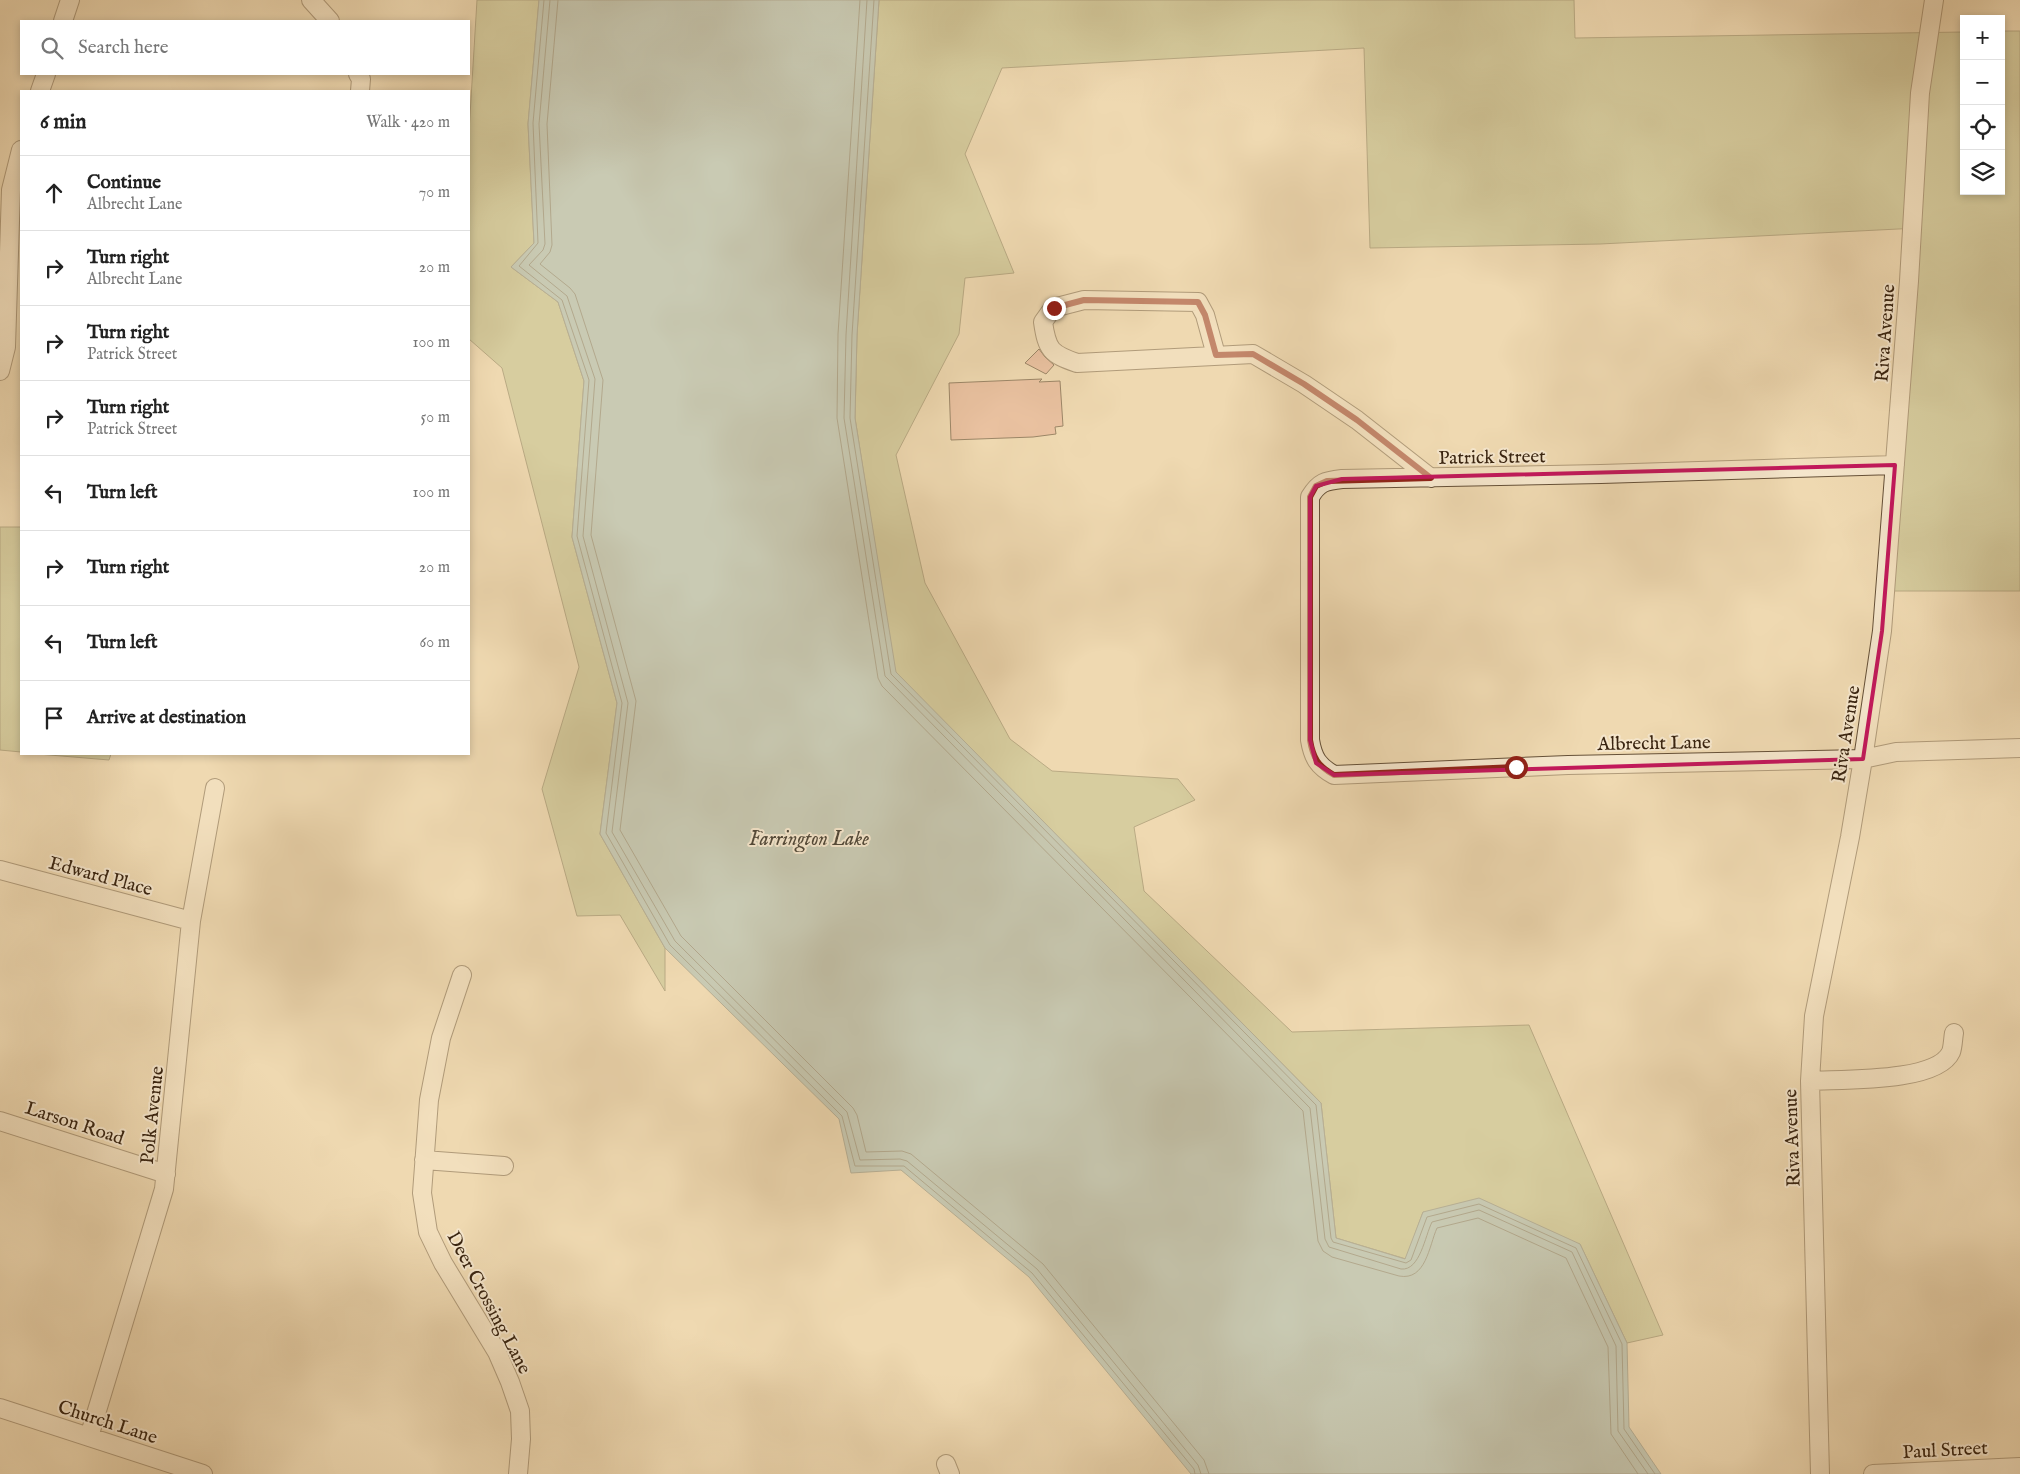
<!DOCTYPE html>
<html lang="en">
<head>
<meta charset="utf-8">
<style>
	:root { --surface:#fff; --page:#f2f2f2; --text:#222; --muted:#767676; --line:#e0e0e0 }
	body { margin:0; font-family:"IM FELL English",serif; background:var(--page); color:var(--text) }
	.controls { position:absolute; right:15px; top:15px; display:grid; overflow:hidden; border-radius:0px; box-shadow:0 2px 8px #0003 }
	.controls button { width:45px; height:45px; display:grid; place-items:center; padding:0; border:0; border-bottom:1px solid var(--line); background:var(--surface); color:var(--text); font:25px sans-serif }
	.stop { position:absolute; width:15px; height:15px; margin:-11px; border:4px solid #8f2418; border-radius:50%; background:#fff }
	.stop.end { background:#8f2418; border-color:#fff; box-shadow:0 1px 5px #0008 }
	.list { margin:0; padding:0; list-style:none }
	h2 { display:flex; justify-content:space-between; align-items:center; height:65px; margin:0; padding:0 20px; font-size:21px }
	h2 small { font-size:16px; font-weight:400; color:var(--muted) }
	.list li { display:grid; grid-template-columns:32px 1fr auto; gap:15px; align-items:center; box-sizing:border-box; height:75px; padding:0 20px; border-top:1px solid var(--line) }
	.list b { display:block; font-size:19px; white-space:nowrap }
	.list p { margin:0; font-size:16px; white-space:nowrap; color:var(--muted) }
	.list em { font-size:16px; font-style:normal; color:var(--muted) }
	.icon { flex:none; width:28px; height:28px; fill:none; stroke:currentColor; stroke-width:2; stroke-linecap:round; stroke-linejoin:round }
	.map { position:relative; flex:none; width:2020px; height:1474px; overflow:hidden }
	.search { position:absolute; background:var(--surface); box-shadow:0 2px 8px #0003; left:20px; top:20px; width:450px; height:55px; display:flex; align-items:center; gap:12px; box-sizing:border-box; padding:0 18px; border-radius:0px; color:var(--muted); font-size:19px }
	.panel { position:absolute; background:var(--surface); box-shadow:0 2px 8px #0003; left:20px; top:90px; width:450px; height:665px; border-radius:0px }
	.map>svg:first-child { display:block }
	.green { fill:#babf8b; stroke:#7a724e }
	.water { fill:#9cb8b5; stroke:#747d73 }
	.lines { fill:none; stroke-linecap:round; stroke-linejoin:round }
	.shore { stroke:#6a6e62; stroke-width:1 }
	.building { fill:#e5a68e; stroke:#392410 }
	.minor-casing { stroke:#665138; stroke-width:20 }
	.minor { stroke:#f5e6cc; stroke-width:18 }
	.route { stroke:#8f2418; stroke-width:6 }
	.marked { fill:none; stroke:#c2185b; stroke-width:4; stroke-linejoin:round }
	.labels { text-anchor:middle; stroke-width:4; stroke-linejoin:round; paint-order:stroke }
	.street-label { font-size:19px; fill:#392410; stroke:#f5e6cc }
	.water-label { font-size:20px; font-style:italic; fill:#524939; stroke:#f5e6cc }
</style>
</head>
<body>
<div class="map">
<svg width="2020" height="1474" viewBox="0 0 2020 1474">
	<rect width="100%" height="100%" fill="#efd9b1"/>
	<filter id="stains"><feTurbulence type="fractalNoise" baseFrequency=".004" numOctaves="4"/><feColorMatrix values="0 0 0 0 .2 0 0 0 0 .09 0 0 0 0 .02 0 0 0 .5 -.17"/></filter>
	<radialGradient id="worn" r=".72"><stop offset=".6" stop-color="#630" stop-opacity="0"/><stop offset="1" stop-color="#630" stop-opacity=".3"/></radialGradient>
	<path class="green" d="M477,0h62l-11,124 6,119 -23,24 47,35 26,79 -12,156 45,166 -17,131 65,114v43l-45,-76 -43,1 -35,-127 37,-122 -77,-299 -33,-29v-207z
		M879,0h695l1,38 389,-6v159h37v-160h19v560h-127l25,-363 -318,16 -230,4 -6,-200 -362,20 -37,86 49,119 -49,5 -6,56 -63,121 29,128 85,156 42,32 126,8 17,21 -61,27 10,64 148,141 237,-7 134,310 -36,8 -47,-99 -157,-32 -17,47 -70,-21 -15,-135 -426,-431 -40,-254 2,-83z
		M0,527h21v225l-21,-2z
		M38,754h73l-2,6z"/>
	<path class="water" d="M539,0h340l-22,335 -2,83 41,254 425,431 15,135 69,21 18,-47 56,-14 101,46 47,99 2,84 32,47h-470l-162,-197 -128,-107 -50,3 -12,-54 -174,-171 -65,-114 17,-131 -45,-166 12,-156 -26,-79 -47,-35 23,-24 -6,-119z"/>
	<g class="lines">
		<path class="shore" d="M544,0l-11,123 5,120 -19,23 43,34 27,80 -12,156 45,167 -16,130 64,112 172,171 13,50h49l128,107 162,196 1,5
			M550,0l-11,124 6,120 -2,6 -14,15 38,31 28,83 -12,157 45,167 -16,129 63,109 172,171 13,48 40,-1 7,2 130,108 161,196 3,9
			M558,0l-11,124 5,121 -2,7 -10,12 30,24 5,6 28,86 -12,155 45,166 -16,129 61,106 172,172 4,7 9,37 36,-1 9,3 132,110 161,196 5,14
			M860,0l-22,334 -1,84 41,260 4,8 421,425 15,130 5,10 9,6 67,19c27,5 30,-30 38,-48l41,-10 88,40 42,89 3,87 27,40
			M867,0l-21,335 -2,83 41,258 425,432 15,131 4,8 72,22c19,2 24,-33 31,-47l47,-12 93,42 44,94 2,85 30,43
			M874,0l-22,335 -2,83 41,256 425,431 15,133 2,4 73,21 5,-3 16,-43 52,-13 97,44 46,96 2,85 31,45"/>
	</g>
	<path class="building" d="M1039,349l6,8 9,8 -8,9 -21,-11z
		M1042,379l-3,3 21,-1 3,45 -8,1 1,7 -23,3 -82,3 -2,-57z"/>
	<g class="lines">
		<defs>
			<path id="minor" d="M311,0l19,21
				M63,21l7,-21
				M358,74l3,5 -1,12
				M40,91l6,-17
				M1216,355l-11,-40 -7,-13 -114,-2 -31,8 -10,14c4,28 8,32 34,41l176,-9 51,30 53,36 74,58
				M0,371l6,-24 5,-157 10,-40
				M1895,465l-294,9 -259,5c-17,2 -23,3 -32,18v243c3,18 8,26 24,35l234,-10 295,-6 33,-7 124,-4
				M0,870l191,51
				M462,975l-21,63 -12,62 -7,93 6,39 15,31 54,89 13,30 10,29 1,28 -3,35
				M1810,1081c31,-2 127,2 141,-29 2,-5 2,-14 3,-19
				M0,1121l166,53
				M424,1160l80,6
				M0,1408l203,66
				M89,1437l75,-248 27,-268 24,-133
				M946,1464l4,10
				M1820,1474l-10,-393 4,-65 36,-179 13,-78 19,-128 27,-350 11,-188 14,-93
				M1873,1474l147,-7"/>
		</defs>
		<use href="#minor" class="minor-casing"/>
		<use href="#minor" class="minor"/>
	</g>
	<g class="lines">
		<path class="route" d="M1054,308l30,-8 114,2 7,13 11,40 37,-1 51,30 53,36 74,58 -104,3 -11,5 -6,11v243c3,18 8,26 24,35l182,-8"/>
	</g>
	<path d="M0 0H2020V1474H0ZM1895,465l-13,166 -19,128 -529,16 -18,-12 -6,-23v-243l6,-11 26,-7z" fill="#efd9b1" fill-opacity=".55" fill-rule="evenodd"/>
	<path class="marked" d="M1895,465l-13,166 -19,128 -529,16 -18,-12 -6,-23v-243l6,-11 26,-7z"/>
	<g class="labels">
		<g class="street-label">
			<text transform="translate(1884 333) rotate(-86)" y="7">Riva Avenue</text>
			<text transform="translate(1492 456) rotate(-1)" y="7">Patrick Street</text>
			<text transform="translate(1845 734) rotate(-81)" y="7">Riva Avenue</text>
			<text transform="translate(1654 742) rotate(-1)" y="7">Albrecht Lane</text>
			<text transform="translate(101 875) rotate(15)" y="7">Edward Place</text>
			<text transform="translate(151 1115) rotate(-84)" y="7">Polk Avenue</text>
			<text transform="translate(75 1122) rotate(18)" y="7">Larson Road</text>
			<text transform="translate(1791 1138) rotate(-92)" y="7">Riva Avenue</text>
			<text transform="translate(490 1302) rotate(62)" y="7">Deer Crossing Lane</text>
			<text transform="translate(108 1421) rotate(18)" y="7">Church Lane</text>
			<text transform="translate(1945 1449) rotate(-3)" y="7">Paul Street</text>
		</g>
		<g class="water-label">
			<text x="809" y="845">Farrington Lake</text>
		</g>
	</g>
	<rect width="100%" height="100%" filter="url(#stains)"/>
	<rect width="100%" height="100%" fill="url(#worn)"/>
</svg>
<div class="controls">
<button>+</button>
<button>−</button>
<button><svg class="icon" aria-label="locate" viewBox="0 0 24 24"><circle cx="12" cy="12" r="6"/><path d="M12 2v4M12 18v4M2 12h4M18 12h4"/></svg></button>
<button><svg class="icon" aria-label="layers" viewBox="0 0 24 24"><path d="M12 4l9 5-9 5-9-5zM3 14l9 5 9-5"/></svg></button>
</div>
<div class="stop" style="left:1516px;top:767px"></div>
<div class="stop end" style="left:1054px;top:308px"></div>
<div class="search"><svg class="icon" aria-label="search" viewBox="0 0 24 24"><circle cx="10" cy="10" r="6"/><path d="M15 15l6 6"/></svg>Search here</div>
<section class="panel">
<h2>6 min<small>Walk · 420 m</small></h2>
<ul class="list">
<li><svg class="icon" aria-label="ahead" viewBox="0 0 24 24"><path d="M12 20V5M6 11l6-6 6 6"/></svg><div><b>Continue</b><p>Albrecht Lane</p></div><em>70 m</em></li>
<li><svg class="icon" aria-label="right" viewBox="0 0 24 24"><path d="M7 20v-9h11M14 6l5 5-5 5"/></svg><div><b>Turn right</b><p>Albrecht Lane</p></div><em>20 m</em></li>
<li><svg class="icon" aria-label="right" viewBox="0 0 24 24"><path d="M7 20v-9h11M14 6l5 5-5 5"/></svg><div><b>Turn right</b><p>Patrick Street</p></div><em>100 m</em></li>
<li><svg class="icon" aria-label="right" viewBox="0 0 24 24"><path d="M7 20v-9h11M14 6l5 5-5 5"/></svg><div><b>Turn right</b><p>Patrick Street</p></div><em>50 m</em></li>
<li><svg class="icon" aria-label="left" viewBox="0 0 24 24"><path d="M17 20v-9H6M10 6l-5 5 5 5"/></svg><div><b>Turn left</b></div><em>100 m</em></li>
<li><svg class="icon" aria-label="right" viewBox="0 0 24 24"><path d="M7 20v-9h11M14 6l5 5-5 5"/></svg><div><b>Turn right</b></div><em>20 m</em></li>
<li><svg class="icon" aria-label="left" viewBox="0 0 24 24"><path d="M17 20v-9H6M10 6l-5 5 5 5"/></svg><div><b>Turn left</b></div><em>60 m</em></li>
<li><svg class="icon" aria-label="arrive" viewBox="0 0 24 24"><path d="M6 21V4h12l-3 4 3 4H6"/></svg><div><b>Arrive at destination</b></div></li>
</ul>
</section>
</div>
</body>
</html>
